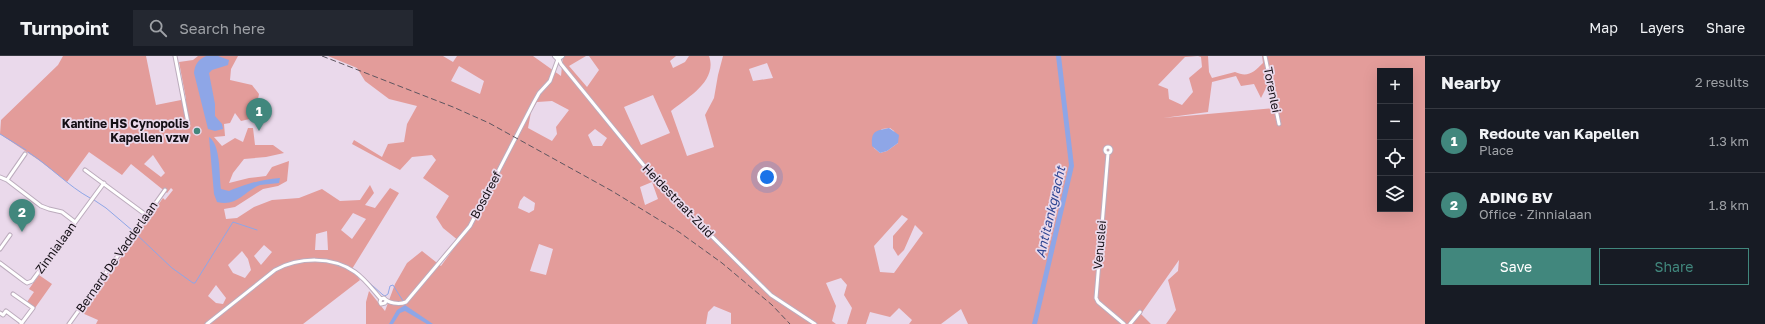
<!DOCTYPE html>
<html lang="en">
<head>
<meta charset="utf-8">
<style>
	:root { --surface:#171b24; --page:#242831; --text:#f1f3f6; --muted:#9ea1a6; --line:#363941; --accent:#41877d }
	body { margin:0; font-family:"Golos Text",sans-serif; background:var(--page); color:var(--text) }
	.controls { position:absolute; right:12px; top:12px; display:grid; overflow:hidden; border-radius:0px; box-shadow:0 4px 16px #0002 }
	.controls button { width:36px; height:36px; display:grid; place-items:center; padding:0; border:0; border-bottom:1px solid var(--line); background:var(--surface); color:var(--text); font:20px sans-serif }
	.you { position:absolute; left:767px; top:121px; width:14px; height:14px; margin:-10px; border:3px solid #fff; border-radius:50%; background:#1a73e8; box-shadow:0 0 0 6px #1a73e833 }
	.badge { display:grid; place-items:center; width:26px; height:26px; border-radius:50%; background:var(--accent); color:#fff; font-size:13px; font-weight:700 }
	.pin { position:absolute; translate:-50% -33px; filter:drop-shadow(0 1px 2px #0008) }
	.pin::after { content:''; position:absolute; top:21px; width:14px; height:12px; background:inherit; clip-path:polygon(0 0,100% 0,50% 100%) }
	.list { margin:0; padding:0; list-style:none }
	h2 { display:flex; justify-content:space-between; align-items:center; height:52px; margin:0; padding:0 16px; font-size:17px }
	h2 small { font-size:13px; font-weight:400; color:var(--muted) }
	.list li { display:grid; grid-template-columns:26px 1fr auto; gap:12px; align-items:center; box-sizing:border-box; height:64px; padding:0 16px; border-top:1px solid var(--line) }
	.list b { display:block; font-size:15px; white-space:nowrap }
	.list p { margin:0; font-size:13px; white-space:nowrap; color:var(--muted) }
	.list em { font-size:13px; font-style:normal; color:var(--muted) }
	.actions { display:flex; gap:8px; padding:12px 16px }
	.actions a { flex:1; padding:9px 0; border:1px solid var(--accent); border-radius:0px; text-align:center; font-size:14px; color:var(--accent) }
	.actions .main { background:var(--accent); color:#fff }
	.icon { flex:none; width:22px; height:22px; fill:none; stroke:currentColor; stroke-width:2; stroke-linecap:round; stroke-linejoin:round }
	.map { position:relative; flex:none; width:1425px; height:268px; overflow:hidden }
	header { display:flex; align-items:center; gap:24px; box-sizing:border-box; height:56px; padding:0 20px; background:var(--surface); border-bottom:1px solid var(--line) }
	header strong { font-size:19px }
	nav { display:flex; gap:22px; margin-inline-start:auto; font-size:14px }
	.search { width:280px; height:36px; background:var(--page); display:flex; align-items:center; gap:10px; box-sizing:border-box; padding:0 14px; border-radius:0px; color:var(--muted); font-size:15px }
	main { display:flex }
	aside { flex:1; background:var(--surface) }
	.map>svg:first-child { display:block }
	.green { fill:#e39c9a; fill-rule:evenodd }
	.water { fill:#8ea6e7 }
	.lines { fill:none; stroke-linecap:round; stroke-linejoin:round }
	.stream { stroke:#8ea6e7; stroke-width:1 }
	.minor-casing { stroke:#bcacbd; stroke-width:5 }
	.tertiary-casing { stroke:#bcacbd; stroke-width:6 }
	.minor { stroke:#fff; stroke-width:3 }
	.tertiary { stroke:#fff; stroke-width:4 }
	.rail { stroke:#5e555f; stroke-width:1; stroke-dasharray:6 3; stroke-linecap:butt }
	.poi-dot { fill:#41877d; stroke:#ead9eb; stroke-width:1.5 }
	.labels { text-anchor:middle; stroke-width:3.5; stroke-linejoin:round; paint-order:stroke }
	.street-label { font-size:12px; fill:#140f15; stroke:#ead9eb }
	.poi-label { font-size:12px; font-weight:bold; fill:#140f15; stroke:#ead9eb; text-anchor:end }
	.water-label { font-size:13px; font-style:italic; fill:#2f4692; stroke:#ead9eb }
</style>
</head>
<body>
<header>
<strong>Turnpoint</strong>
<div class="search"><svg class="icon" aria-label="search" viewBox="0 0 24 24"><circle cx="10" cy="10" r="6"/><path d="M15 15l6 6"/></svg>Search here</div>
<nav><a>Map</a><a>Layers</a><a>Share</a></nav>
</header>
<main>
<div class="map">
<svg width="1425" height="268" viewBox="0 0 1425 268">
	<rect width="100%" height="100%" fill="#ead9eb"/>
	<path class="green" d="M63,0h83l10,49 30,-6 -7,-37 14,-2 5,-4h40l-7,13 -1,11 22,5 7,9 -5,24 -13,3 -6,-8 -5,10 -6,1 1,12 -11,1 8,9 13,-8 8,4 5,-14h5l2,17h18l11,8 -18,4 -22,2 -11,14 -4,10 20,-5 17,-2 6,-9 17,-6 -2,20 -9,5 -15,3 -28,18 -11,2 2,10 11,-1 17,-11 18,-7 27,-2 23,-9 18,12 20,-1 10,-15 4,8 -9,12 10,3 15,-20 9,5 -47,76 8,11 -57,44h-207l2,-4 -16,-7 81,-115 2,2 8,-10 -2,-2 -4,5 -36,-29 -9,11 -33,-23 -22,30 -27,-21 -40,-27 1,-14 57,-55zM153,99l12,18 -4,4 -17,-13zM353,157l13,6 -14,20 -11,-9zM327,175l1,19h-13l1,-16zM264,189l8,7 -11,13 -7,-9zM242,195l6,8 3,11 -6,8 -12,-5 -5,-8zM216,229l10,13 -3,6 -7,-1 -8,-7z
		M328,0h115l10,6 4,-6h76l28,20 2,-20h23l-17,10 18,21 12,-17 -10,-14h87l-6,5 3,7 12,-6 4,-6h20c9,25 -22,42 -38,55l16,45 27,-9 -9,-32 9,-17 4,-23 5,-19h485l1,16 3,6 23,-6c13,6 19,0 28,-9l-1,-7h163v268h-259l10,-14 -8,-30 10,-9 1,-11 -38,54 10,10h-183l-7,-15 -20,15h-32l3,-4 -13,-12 -9,9 -20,-5 -4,12h-19l5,-16 -8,-13 3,-10 -6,-7 -15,5 10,23 -4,15 4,3h-105v-11l-17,-7 -6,6 -2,12h-340v-22l3,-11 16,20 10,-27 12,-21 15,-12 19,15 18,-25 -16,-13 -7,-11 13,-21 -26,-18 13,-18 -4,-5 -20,2 -12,13 -48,-26 2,-4 28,17 6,-13 16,-2 3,-18 10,-18 -28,-7 -24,-18 -8,-13zM1198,0l3,1 1,10 -13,11 4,14 -11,13 -13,-6 -1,-10 -10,-4 27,-28zM767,7l6,15 -20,3 -4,-12zM459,10l25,15 -4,13 -29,-13zM1380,15h30v138h-30zM1236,20l5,10 13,-2 7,14 9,-18 6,28 -113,10 45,-6 4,-30zM653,39l17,38 -29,12 -17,-38zM552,45l17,9 -13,17 1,7 -5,7 -24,-13 3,-16 6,-10zM890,72l4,3 4,12 -11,8 -7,2 -6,-5 -2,-8 10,-11zM595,73l12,9 -5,8h-9l-5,-11zM652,126l6,17 -13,6 -5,-18zM524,140l11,7 -1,7 -5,3 -11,-5 2,-7zM902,159l6,4 -15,17v12l5,8 6,-6 11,-25 8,8 -29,40 -14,-1 -6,-26zM539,188l14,5 -7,26 -16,-4z
		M39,219l13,9 -17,24 -8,-6 7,-10 -5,-3z"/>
	<path class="water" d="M206,0h12l11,4 -1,5 -16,5 -3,3 6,31v12l7,8 1,5 -8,2 -7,-2 -14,-56c1,-9 4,-13 12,-17z
		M1056,0h5l13,110 -37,158h-5l37,-159z
		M889,72l10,7 -1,8 -11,8 -7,2 -8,-7c-1,-16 4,-15 17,-18z
		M209,81c12,8 10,38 12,52l8,2c20,-8 31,-11 51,-13l-1,5c-6,1 -13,1 -19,2 -16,6 -22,22 -43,17l-3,-8z
		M405,249l28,19h-6l-22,-13 -5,2 -7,11h-4l8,-14z"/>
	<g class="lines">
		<path class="stream" d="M0,78l26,16
			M28,96c22,14 40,34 62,46
			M94,144l12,8 27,23
			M135,177l37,35 21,15h2l38,-61 24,8
			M354,213l29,26 2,1 3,-2 2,-8 3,-1 10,16"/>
		<defs>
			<path id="minor" d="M175,0l13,67
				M1265,0l14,68
				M559,3l2,5 98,120 112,111 44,29
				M1105 94a3 3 0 1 1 6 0a3 3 0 1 1-6 0Z
				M1108,97l-12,145 2,4 26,22
				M85,114l61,45
				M0,121l7,3 34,26 8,3 13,3 13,10
				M7,124l18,-26
				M0,193l10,-14
				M0,207l24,18 3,2 5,-2 72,-98
				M13,238l20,14 -12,16
				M381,243l-1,3 1,2 4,-1 1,-2
				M0,257l3,2 3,-4 16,12
				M69,268l96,-134
				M207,268l68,-54c24,-13 57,-14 80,2 10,7 18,18 26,27l3,-1c4,5 15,7 22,4l64,-76 64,-124 5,-9 11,-12 8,-22
				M1130,268l10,-12"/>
			<path id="tertiary" d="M555,0l3,3 4,-3"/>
		</defs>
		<use href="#minor" class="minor-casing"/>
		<use href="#tertiary" class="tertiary-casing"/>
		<use href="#minor" class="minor"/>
		<use href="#tertiary" class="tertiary"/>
		<path class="rail" d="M322,0l131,51 36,16 123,68 67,41 43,31 50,42 18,19"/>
	</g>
	<circle class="poi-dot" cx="197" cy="75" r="4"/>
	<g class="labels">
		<g class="street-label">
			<text transform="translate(1272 34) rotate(79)" y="4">Torenlei</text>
			<text transform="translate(486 139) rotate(-62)" y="4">Bosdreef</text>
			<text transform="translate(678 145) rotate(46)" y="4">Heidestraat-Zuid</text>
			<text transform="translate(1100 189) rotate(-85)" y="4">Venuslei</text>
			<text transform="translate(56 192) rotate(-54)" y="4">Zinnialaan</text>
			<text transform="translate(117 201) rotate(-55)" y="4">Bernard De Vadderlaan</text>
		</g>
		<g class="poi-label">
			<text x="189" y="72">Kantine HS Cynopolis<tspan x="189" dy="14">Kapellen vzw</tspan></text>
		</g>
		<g class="water-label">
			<text transform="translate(1050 156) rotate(-77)" y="5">Antitankgracht</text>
		</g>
	</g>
</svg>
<div class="controls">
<button>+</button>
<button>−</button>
<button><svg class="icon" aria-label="locate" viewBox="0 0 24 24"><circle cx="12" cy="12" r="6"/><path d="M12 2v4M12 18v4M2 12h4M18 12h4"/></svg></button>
<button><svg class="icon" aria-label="layers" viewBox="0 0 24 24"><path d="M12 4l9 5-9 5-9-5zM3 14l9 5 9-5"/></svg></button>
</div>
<div class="you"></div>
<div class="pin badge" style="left:259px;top:75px">1</div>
<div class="pin badge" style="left:22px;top:176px">2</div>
</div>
<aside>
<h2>Nearby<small>2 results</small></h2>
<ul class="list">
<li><span class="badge">1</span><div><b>Redoute van Kapellen</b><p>Place</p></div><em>1.3 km</em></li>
<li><span class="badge">2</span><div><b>ADING BV</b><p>Office · Zinnialaan</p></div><em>1.8 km</em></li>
</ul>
<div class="actions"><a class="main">Save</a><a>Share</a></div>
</aside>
</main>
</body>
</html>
